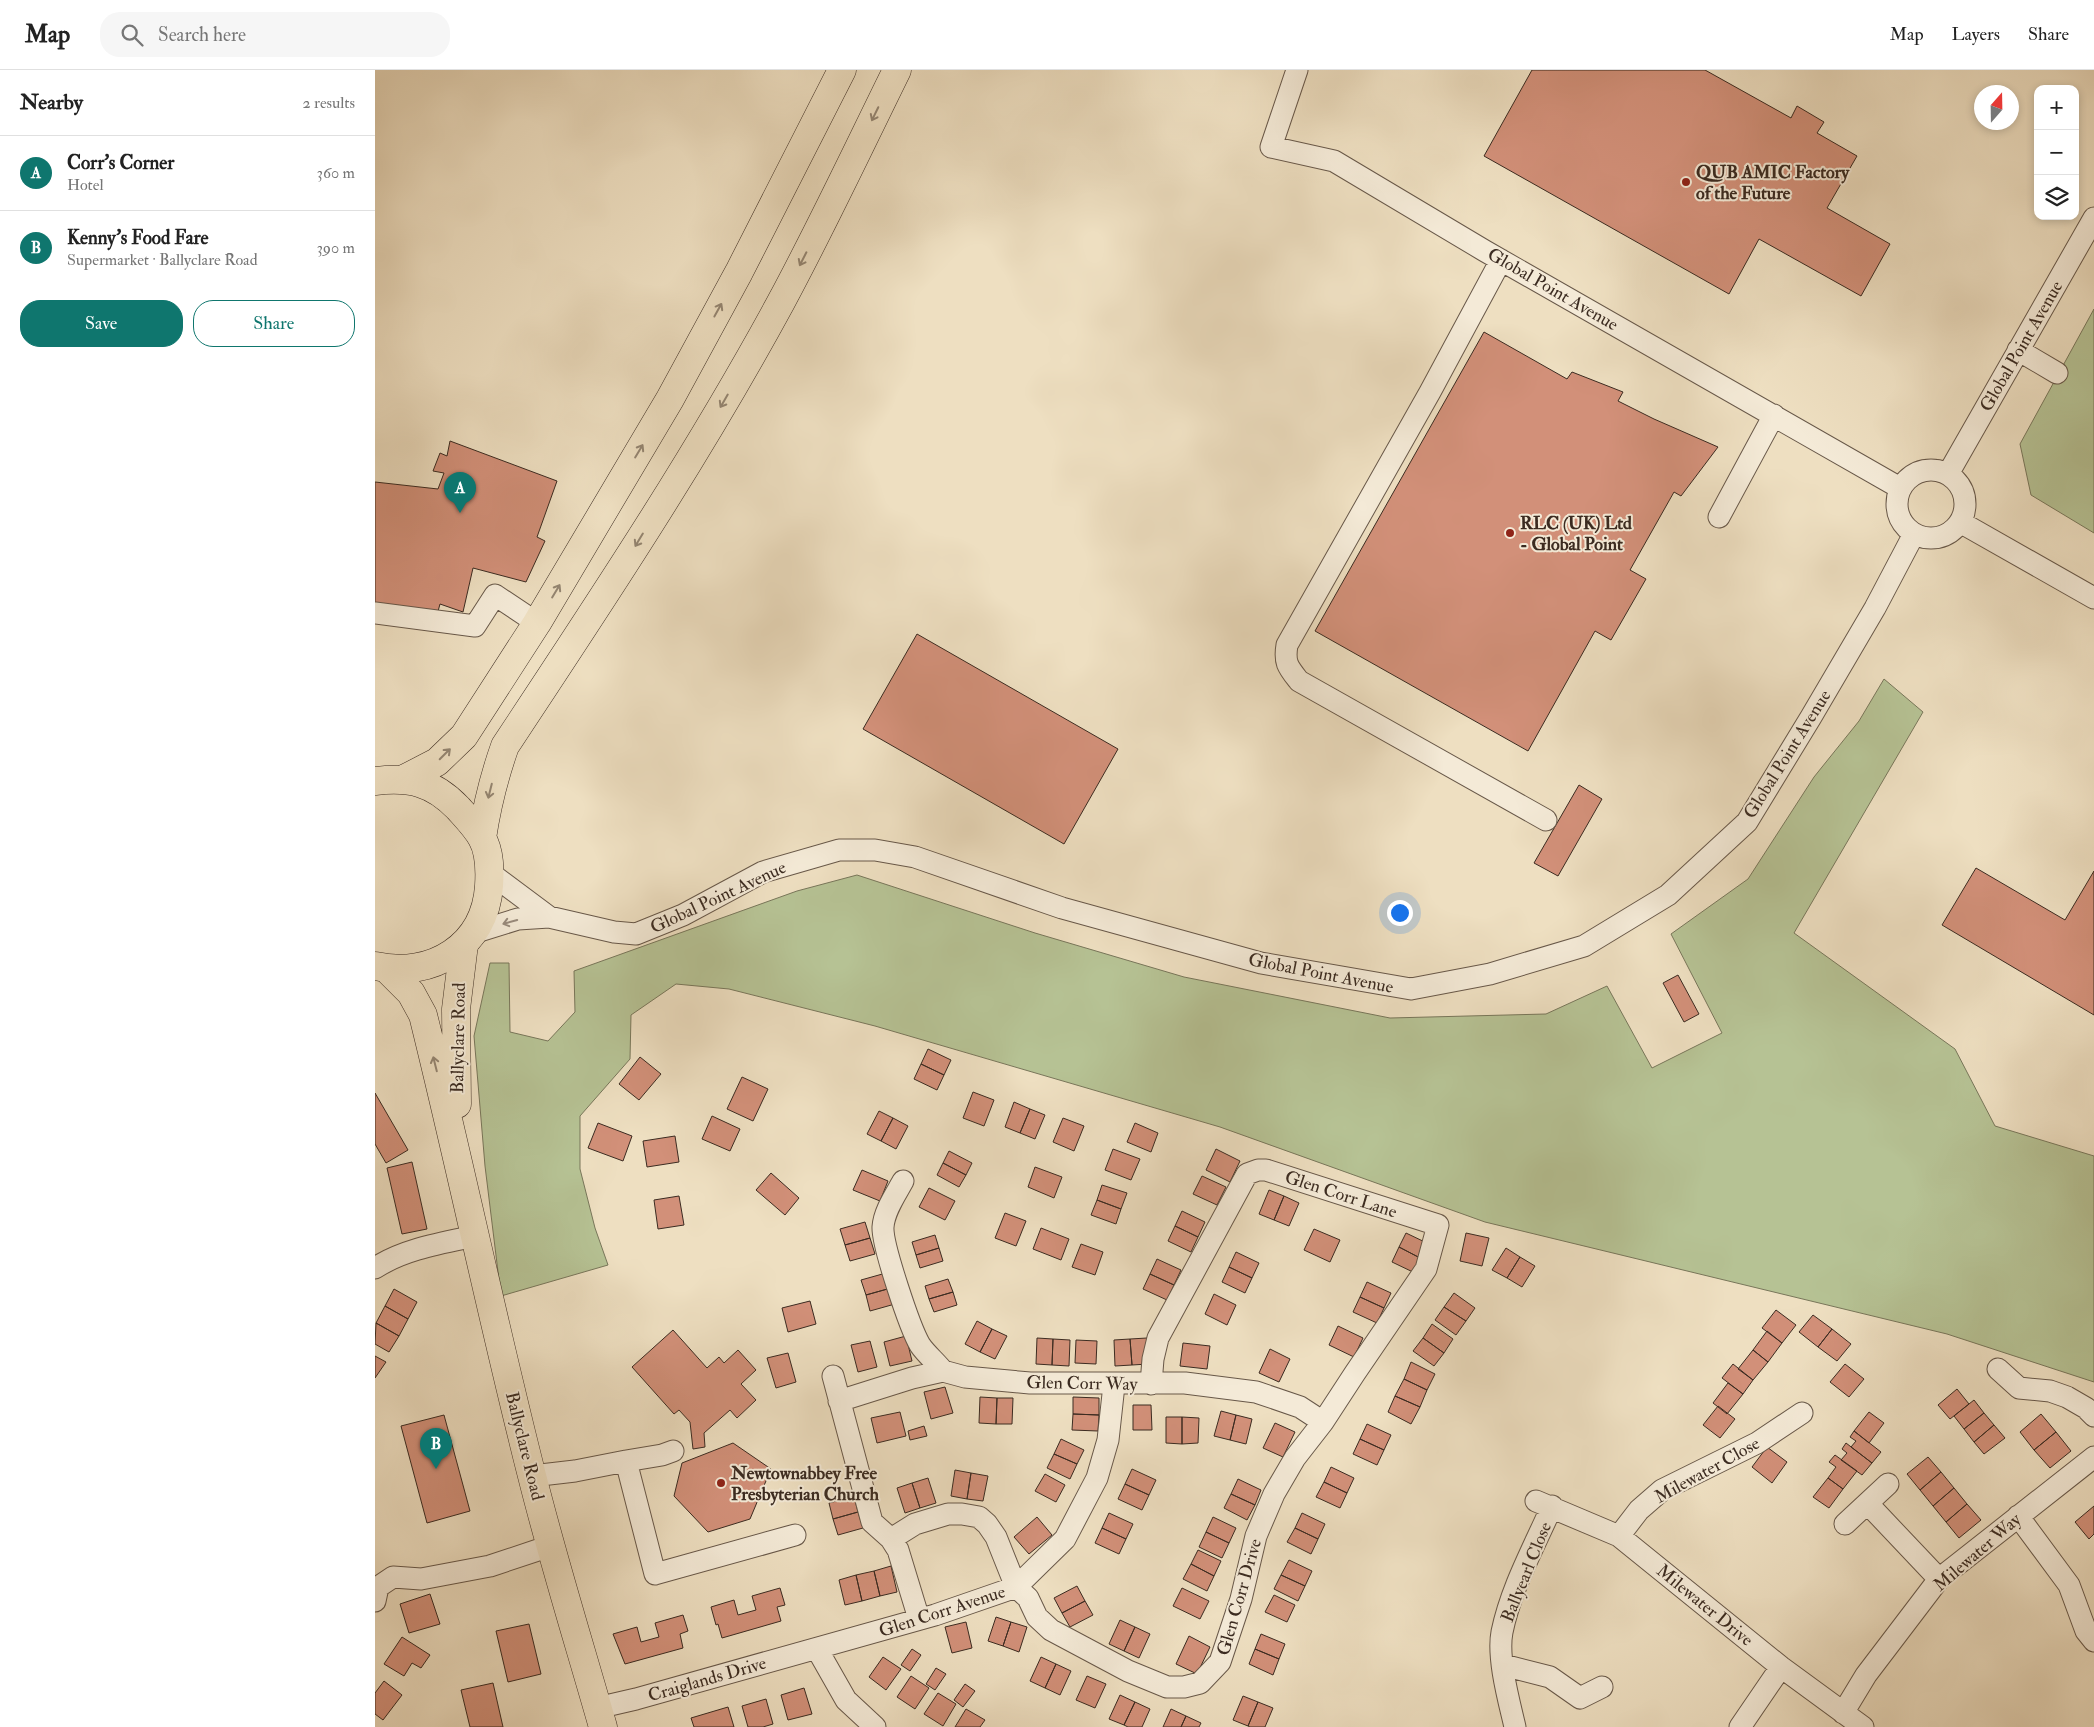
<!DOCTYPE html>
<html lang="en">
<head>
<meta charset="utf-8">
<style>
	:root { --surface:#fff; --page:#f6f6f6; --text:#222; --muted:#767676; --line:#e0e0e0; --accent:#0f766e }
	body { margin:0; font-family:"IM FELL Double Pica",serif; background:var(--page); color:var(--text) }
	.controls { position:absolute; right:15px; top:15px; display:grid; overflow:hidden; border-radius:10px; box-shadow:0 2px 8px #0003 }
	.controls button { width:45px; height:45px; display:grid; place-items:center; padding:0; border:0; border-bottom:1px solid var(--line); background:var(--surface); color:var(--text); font:25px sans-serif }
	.compass { position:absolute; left:1599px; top:15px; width:45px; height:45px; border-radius:50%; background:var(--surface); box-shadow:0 2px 8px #0003; rotate:20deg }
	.you { position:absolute; left:1024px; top:842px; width:18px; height:18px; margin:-12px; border:4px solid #fff; border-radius:50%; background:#1a73e8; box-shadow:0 0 0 8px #1a73e833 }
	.badge { display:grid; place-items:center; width:32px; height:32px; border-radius:50%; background:var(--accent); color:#fff; font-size:16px; font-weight:700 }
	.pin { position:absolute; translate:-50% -41px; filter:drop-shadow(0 1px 2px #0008) }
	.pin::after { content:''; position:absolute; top:26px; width:18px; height:15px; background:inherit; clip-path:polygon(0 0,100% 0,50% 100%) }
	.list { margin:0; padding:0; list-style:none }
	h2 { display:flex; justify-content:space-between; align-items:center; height:65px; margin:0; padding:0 20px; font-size:21px }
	h2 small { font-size:16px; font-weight:400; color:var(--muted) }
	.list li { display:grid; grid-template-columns:32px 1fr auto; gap:15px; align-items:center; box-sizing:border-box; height:75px; padding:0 20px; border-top:1px solid var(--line) }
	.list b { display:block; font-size:19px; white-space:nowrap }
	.list p { margin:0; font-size:16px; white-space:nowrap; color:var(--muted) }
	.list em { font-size:16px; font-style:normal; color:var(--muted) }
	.actions { display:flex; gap:10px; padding:15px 20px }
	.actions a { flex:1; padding:11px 0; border:1px solid var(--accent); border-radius:20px; text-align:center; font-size:18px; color:var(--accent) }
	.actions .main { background:var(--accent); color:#fff }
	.icon { flex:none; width:28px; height:28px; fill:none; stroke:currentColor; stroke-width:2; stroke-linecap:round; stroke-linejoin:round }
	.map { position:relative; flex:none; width:1719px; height:1657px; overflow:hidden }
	header { display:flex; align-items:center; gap:30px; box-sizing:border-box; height:70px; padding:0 25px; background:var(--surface); border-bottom:1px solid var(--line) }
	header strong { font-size:24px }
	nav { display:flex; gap:28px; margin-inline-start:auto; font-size:18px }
	.search { width:350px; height:45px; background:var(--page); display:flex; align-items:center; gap:12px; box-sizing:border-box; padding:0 18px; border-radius:20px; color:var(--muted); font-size:19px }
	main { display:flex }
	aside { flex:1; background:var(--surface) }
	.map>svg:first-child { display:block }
	.green { fill:#b6c294; stroke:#78765a }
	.building { fill:#d29079; stroke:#3b2b21 }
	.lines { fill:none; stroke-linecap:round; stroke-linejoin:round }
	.minor-casing { stroke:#685849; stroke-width:23 }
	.major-casing { stroke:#3b2b21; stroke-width:29 }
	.highway-casing { stroke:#3b2b21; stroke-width:29 }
	.minor { stroke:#f4ead7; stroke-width:21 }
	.major { stroke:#eedfc1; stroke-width:28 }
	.highway { stroke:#eedfc1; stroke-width:28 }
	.oneway { stroke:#948571 }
	.oneway2 { stroke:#988a7c }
	.poi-dot { fill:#8f2418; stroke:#f4ead7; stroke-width:2 }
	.labels { text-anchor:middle; stroke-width:4; stroke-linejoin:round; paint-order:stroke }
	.poi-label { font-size:18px; font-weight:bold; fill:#3b2b21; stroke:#f4ead7; text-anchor:start }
	.street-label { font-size:18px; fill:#3b2b21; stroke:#f4ead7 }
</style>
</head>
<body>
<header>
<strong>Map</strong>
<div class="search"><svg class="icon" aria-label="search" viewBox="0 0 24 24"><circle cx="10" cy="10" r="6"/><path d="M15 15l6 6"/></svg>Search here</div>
<nav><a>Map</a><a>Layers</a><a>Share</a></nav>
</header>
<main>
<aside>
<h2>Nearby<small>2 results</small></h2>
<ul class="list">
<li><span class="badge">A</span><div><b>Corr's Corner</b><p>Hotel</p></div><em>360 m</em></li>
<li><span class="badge">B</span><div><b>Kenny’s Food Fare</b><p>Supermarket · Ballyclare Road</p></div><em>390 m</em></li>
</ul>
<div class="actions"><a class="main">Save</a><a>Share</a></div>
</aside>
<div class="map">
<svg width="1719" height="1657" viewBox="0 0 1719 1657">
	<rect width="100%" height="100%" fill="#eedfc1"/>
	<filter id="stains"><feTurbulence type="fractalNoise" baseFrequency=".004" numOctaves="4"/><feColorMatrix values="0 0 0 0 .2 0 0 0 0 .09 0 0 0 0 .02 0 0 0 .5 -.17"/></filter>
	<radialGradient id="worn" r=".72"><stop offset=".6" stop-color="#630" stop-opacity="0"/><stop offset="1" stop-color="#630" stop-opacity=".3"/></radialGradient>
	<path class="green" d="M1719,239v224l-63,-38 -11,-51z
		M1509,609l39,33 -129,221 161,116 40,77 99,30v226l-147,-48 -462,-112 -265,-95 -345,-101 -146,-37 -53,-5 -45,31 -1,44 -50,57v53l15,59 13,37 -107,31 -16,-130 -11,-130 16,-73h19l1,69 38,9 27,-29 -1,-41 223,-80 60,-16 178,58 149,44 206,41 156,-4 61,-28 45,82 70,-35 -51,-99 77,-55 66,-102 45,-56z"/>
	<path class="building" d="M1157,0h173l86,48 6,-12 27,16 -7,11 40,23 -30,52 63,36 -29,52 -102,-57 -30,55 -245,-138z
		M1109,262l83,47 5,-7 51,20 -5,9 36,18 64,28 -37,49 -7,-4 -44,78 16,9 -35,61 -16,-9 -67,120 -213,-120z
		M75,371l107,40 -20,56 8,4 -19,41 -53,-14 -10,44 -23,-8 -3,11 -62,-4v-129l63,7 6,-16 -11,-2 7,-18 7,3z
		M542,564l201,115 -54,95 -201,-115z
		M1204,715l23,14 -44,77 -24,-13z
		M1601,798l89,52 29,-49v144l-152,-90z
		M1303,905l21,39 -15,8 -21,-39z
		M553,979l23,11 -7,15 -23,-11z
		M265,987l21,17 -22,26 -20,-16z
		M546,994l23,11 -7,15 -23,-11z
		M367,1007l26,12 -15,32 -26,-12z
		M598,1022l21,8 -10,26 -21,-8z
		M0,1023l33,57 -22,13 -11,-19z
		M639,1032l16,7 -10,24 -15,-6z
		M655,1039l15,6 -10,24 -15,-6z
		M504,1041l14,7 -12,23 -14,-7z
		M337,1046l28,13 -10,22 -28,-12z
		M518,1048l15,8 -12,23 -15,-8z
		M688,1048l21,8 -10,25 -21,-9z
		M223,1053l34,13 -9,25 -35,-13z
		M760,1053l23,10 -7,19 -24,-10z
		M300,1066l4,26 -32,5 -4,-26z
		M738,1079l27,10 -9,21 -26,-10z
		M841,1079l24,12 -10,21 -24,-12z
		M574,1081l23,12 -6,12 -23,-12z
		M37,1092l15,67 -25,5 -15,-66z
		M568,1093l23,12 -7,12 -22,-12z
		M660,1097l27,10 -8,21 -26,-11z
		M487,1100l26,11 -8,20 -27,-11z
		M396,1103l28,25 -14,17 -29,-25z
		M827,1106l24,11 -9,18 -24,-11z
		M727,1115l25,8 -6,16 -24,-9z
		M554,1118l26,13 -10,19 -26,-13z
		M894,1120l15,6 -10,24 -15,-6z
		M304,1126l5,29 -26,4 -4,-29z
		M909,1126l15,7 -10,23 -15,-6z
		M722,1130l24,9 -5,15 -25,-9z
		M807,1141l23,11 -7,15 -23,-11z
		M630,1143l21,8 -10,25 -21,-8z
		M490,1152l5,16 -25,7 -5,-16z
		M800,1156l23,11 -7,15 -23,-11z
		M666,1158l28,11 -8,21 -28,-11z
		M939,1159l26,11 -10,22 -26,-12z
		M1031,1163l23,11 -7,15 -23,-12z
		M1091,1163l23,5 -7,28 -22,-5z
		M560,1165l4,13 -23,7 -4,-13z
		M495,1168l5,16 -25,7 -5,-16z
		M706,1174l22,8 -8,23 -23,-8z
		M1024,1177l23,12 -7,14 -23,-11z
		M564,1178l4,13 -23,7 -4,-13z
		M1131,1178l14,9 -13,21 -15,-8z
		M861,1182l23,11 -7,15 -23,-11z
		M1145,1187l15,9 -13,21 -15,-9z
		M782,1189l24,11 -7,15 -24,-11z
		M854,1197l23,11 -7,15 -23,-11z
		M511,1203l5,15 -25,7 -5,-15z
		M775,1204l24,11 -7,15 -24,-11z
		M573,1209l5,13 -24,7 -4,-13z
		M992,1212l24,11 -7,15 -24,-11z
		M516,1218l4,16 -25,7 -4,-16z
		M19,1219l23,13 -9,17 -23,-13z
		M578,1222l4,13 -23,7 -5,-13z
		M1079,1223l21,15 -9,13 -22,-14z
		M839,1224l22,11 -9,20 -22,-11z
		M985,1227l24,11 -7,15 -24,-11z
		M435,1231l6,23 -28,8 -6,-24z
		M10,1236l23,13 -9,17 -23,-13z
		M1069,1237l22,14 -10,14 -21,-15z
		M1401,1240l20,15 -14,18 -20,-15z
		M1438,1245l19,14 -14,18 -19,-15z
		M602,1251l15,8 -12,23 -15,-8z
		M1,1253l23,13 -10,16 -14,-8z
		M1057,1254l21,15 -9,14 -21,-15z
		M963,1256l25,12 -9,19 -25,-12z
		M617,1259l15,7 -12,23 -15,-7z
		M1457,1259l19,15 -14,17 -19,-14z
		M298,1260l34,38 12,-11 5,6 14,-13 18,20 -15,14 15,16 -19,18 -7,-8 -26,23 1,14 -12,2 -3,-27 -11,-12 -5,4 -42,-47z
		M1392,1261l15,12 -14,19 -15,-12z
		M531,1266l6,25 -22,5 -6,-24z
		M662,1268l16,1 -1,26 -16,-1z
		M772,1268l1,26 -16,1 -2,-26z
		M1048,1268l21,15 -10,13 -21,-15z
		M678,1269l17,1 -1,26 -17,-1z
		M755,1269l2,26 -17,1 -1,-26z
		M701,1270l21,1 -1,23 -21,-1z
		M495,1271l7,26 -19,5 -7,-27z
		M808,1273l27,3 -3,23 -27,-3z
		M895,1279l20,10 -11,23 -20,-9z
		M1378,1280l15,12 -15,18 -15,-11z
		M413,1283l8,29 -20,6 -9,-30z
		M0,1286l11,6 -11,16z
		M1036,1292l24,12 -8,16 -23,-11z
		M1358,1294l20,16 -10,14 -21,-16z
		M1470,1294l19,15 -15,18 -19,-15z
		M1029,1309l23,11 -7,17 -25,-11z
		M1353,1313l15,11 -16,20 -14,-11z
		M570,1317l8,26 -22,6 -7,-27z
		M1582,1319l12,15 -19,15 -12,-14z
		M1020,1326l25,11 -9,17 -23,-12z
		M605,1327l17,1 -1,26 -17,-1z
		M698,1327l26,1v17l-26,-1z
		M622,1328h16l-1,26h-16z
		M1599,1330l10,13 -20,16 -10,-13z
		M758,1335h18l1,25h-19z
		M1343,1336l17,13 -15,19 -17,-13z
		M846,1341l15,4 -6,25 -16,-4z
		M525,1342l6,24 -29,7 -6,-25z
		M1494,1342l15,11 -15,20 -15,-12z
		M1609,1343l10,12 -20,17 -10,-13z
		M698,1344l26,1 -1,16 -26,-1z
		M1666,1344l15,18 -22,18 -14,-18z
		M69,1345l26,96 -43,12 -26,-97z
		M861,1345l16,4 -6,25 -16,-4z
		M791,1347h16v27l-16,-1z
		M807,1347l17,1 -1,25 -16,1z
		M900,1353l20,9 -12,25 -20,-9z
		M992,1354l24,11 -7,15 -24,-11z
		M1619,1355l11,13 -21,16 -10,-12z
		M549,1356l3,10 -17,4 -2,-9z
		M1479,1361l27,21 -9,11 -21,-16 5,-6 -6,-4z
		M1681,1362l15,19 -21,17 -16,-18z
		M686,1369l23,11 -7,14 -23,-10z
		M985,1369l24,11 -7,15 -24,-11z
		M358,1373l38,26 -21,50 -42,13 -34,-36 8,-33z
		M1471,1373l26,20 -10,12 -21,-15 6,-7 -5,-4z
		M1392,1377l20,15 -15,21 -20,-16z
		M679,1384l23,10 -7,15 -23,-11z
		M1460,1385l22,16 -14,18 -15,-11 8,-11 -7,-5z
		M1553,1387l13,15 -21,18 -13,-16z
		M956,1397l23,11 -7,15 -23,-11z
		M757,1399l24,11 -7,15 -24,-11z
		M580,1400l16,3 -4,26 -16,-3z
		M1566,1402l13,16 -21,18 -13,-16z
		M596,1403l17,3 -5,25 -16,-2z
		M670,1404l20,11 -9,17 -21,-11z
		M553,1408l8,25 -16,5 -8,-25z
		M1453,1408l15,11 -14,19 -16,-11z
		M863,1409l23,11 -6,15 -24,-11z
		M949,1412l23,11 -7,15 -24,-11z
		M537,1413l8,25 -15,5 -8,-25z
		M750,1414l24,11 -7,15 -24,-11z
		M1579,1418l13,16 -21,18 -13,-16z
		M856,1424l24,11 -8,15 -23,-12z
		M479,1426l4,16 -25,7 -4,-16z
		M1592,1434l14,16 -22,18 -13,-16z
		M1719,1436v28l-5,5 -14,-17z
		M483,1442l5,16 -25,7 -5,-16z
		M734,1443l24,11 -7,15 -24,-11z
		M927,1443l23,11 -7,15 -23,-11z
		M662,1447l15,18 -23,19 -15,-17z
		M838,1447l23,11 -7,15 -23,-11z
		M727,1458l24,11 -7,15 -24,-11z
		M920,1458l23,11 -7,15 -24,-12z
		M831,1462l23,11 -7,15 -23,-11z
		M823,1480l23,11 -7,15 -23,-12z
		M914,1490l23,11 -7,15 -24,-11z
		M816,1494l23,12 -7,15 -24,-12z
		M516,1496l6,26 -17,4 -6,-25z
		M499,1501l6,25 -18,5 -6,-26z
		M481,1505l6,26 -17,4 -6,-25z
		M906,1505l24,11 -7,15 -24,-12z
		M702,1516l8,15 -23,12 -8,-15z
		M405,1518l5,17 -8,2 4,14 -59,17 -4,-14 -2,1 -5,-18 23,-7 4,15 18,-5 -4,-14z
		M807,1518l27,13 -9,18 -27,-13z
		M55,1524l10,30 -31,9 -9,-29z
		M899,1525l21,10 -8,17 -22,-10z
		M710,1531l8,14 -23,12 -8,-14z
		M308,1545l5,16 -8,3 3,14 -58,16 -12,-30 24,-7 4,15 18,-5 -4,-14z
		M621,1547l15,5 -8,24 -15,-5z
		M745,1550l15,7 -11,24 -15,-7z
		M591,1552l6,26 -20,5 -7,-26z
		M636,1552l16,5 -8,25 -16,-6z
		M154,1554l12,50 -33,8 -12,-51z
		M760,1557l15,7 -11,24 -15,-7z
		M886,1564l24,10 -6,15 -24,-10z
		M814,1566l21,11 -13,27 -21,-10z
		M27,1567l28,18 -9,13 -9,-5 -8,13 -20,-12z
		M537,1579l9,6 -11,16 -9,-6z
		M880,1579l24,10 -6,16 -24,-11z
		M508,1587l18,12 -15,21 -17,-13z
		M666,1587l15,7 -11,24 -15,-7z
		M681,1594l15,7 -11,24 -15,-7z
		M561,1598l10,6 -11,16 -9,-6z
		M536,1606l18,12 -14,21 -18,-12z
		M712,1606l19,8 -11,24 -19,-8z
		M9,1611l18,14 -19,25 -8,-6v-21z
		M118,1613l10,44h-33l-9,-37z
		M590,1614l10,7 -12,16 -9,-7z
		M429,1618l8,26 -24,6 -7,-25z
		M563,1623l18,11 -13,22 -19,-12z
		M745,1625l15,7 -11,23 -15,-6z
		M868,1626l15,6 -10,24 -15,-6z
		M391,1629l7,25 -10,3h-15l-6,-21z
		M760,1632l15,7 -8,18h-14l-4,-2z
		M883,1632l15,6 -8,19h-15l-2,-1z
		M353,1637l6,20h-40l-3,-9z
		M591,1639l19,11 -5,7h-25z
		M796,1639l15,7 -5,11h-18z
		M811,1646l15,7 -2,4h-18z"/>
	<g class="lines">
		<defs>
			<path id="minor" d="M922,0l-26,77 63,14 151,90 415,237
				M1126,190l-71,132 -143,253c-3,18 1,22 12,36l247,139
				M1643,280l39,23
				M1522 434a34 34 0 1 1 68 0a34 34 0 1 1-68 0Z
				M1573,404l146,-256
				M1344,447l55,-102
				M1585,452l134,76
				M0,543l100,13 20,-31 42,28
				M115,803l59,44
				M98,863l45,-14 31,-2 65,15 22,2 47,-19 80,-43 76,-22h36l40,7 147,51 199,55 150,26 79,-15 94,-28 84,-51 79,-73 64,-105 64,-109 39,-74
				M528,1111c-7,13 -19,30 -20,46 -1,18 27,101 37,118 6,9 16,17 23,26
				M0,1198c29,-19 67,-25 100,-32
				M1623,1299l21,19 31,3 17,6 19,11 8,8
				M458,1306l39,146 19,17 7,11 21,69
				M464,1331l73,-23 31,-7 22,6 65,6h155l71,9 44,15 23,15
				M251,1391l36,-6 11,-4
				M157,1406l43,-5 51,-10 29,113 140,-39
				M1161,1431l83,35 162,131 82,60
				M1493,1434l71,75
				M1643,1446l51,69 17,46 8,10
				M1470,1454l43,-40
				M1244,1466l20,-26 23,-20 95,-47 45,-30
				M516,1469l24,-15 33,-10h14l17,3 8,7 9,13 20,50 12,11 9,19 14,13 77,41 39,16h17l16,-4 20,-21 21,-63 15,-63 18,-42 21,-36 28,-36 32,-49 71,-104 12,-44 -172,-55h-8l-11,4 -89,164 -5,21 -2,25
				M0,1531l3,-14 15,-10 28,2 69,-13 60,-20
				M442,1579l29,51 29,27
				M1128,1595l47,12 30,21 22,-11
				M222,1638l39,-9 299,-84 81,-28 49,-48 32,-61 11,-38 6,-55
				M1468,1643l23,-38 73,-96 155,-122
				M1140,1657c-6,-26 -18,-69 -13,-95 9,-44 32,-85 50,-126
				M1365,1657l41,-60"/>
			<path id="major" d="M12,899l24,24 12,22c38,153 70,308 109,461 21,84 47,167 71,251
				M82,1034l-1,-95 8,-65"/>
			<path id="highway" d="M29,709l33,-17 27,-26 73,-113 133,-224 69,-127 103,-202
				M0,711c35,-4 58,1 83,27 8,9 18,19 24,30 8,14 8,32 7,48 -4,60 -57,93 -114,80
				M107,768c5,-33 12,-61 23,-92 96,-145 193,-291 276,-444 41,-76 78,-155 116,-232"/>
		</defs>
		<use href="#minor" class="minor-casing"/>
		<use href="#major" class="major-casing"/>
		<use href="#highway" class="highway-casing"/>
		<use href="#minor" class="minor"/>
		<use href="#major" class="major"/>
		<use href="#highway" class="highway"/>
	</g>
	<defs><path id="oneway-shaft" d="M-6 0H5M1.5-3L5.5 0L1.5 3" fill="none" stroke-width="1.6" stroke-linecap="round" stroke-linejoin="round" transform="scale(1.25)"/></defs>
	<g class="oneway">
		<use href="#oneway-shaft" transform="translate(500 44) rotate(116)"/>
		<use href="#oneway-shaft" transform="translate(428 189) rotate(117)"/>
		<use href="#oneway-shaft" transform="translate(343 240) rotate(-61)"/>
		<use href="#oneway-shaft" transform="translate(349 331) rotate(120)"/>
		<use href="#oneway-shaft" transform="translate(264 381) rotate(-59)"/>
		<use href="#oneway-shaft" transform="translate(264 470) rotate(121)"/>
		<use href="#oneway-shaft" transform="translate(181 521) rotate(-59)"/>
		<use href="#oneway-shaft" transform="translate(70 684) rotate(-45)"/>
		<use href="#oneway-shaft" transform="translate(115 721) rotate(104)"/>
		<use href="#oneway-shaft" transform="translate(60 994) rotate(-104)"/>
	</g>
	<use class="oneway2" href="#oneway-shaft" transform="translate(135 852) rotate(164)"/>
	<g class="poi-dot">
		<circle cx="1311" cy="112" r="5"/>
		<circle cx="1135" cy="463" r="5"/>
		<circle cx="346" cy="1413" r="5"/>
	</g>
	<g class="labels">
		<g class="poi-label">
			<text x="1321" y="108">QUB AMIC Factory<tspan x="1321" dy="21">of the Future</tspan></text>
			<text x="1145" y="459">RLC (UK) Ltd<tspan x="1145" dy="21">- Global Point</tspan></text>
			<text x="356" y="1409">Newtownabbey Free<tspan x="356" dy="21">Presbyterian Church</tspan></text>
		</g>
		<g class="street-label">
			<text transform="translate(1178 219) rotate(30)" y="6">Global Point Avenue</text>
			<text transform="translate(1646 276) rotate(-60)" y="6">Global Point Avenue</text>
			<text transform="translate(1412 684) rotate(-58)" y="6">Global Point Avenue</text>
			<text transform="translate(343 827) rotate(-25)" y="6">Global Point Avenue</text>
			<text transform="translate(946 903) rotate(11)" y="6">Global Point Avenue</text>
			<text transform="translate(83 968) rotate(-89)" y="6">Ballyclare Road</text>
			<text transform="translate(966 1124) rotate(18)" y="6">Glen Corr Lane</text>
			<text transform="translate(707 1313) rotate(1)" y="6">Glen Corr Way</text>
			<text transform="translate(150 1376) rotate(76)" y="6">Ballyclare Road</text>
			<text transform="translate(1332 1400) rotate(-29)" y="6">Milewater Close</text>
			<text transform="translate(1602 1482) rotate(-41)" y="6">Milewater Way</text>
			<text transform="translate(1151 1502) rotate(-68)" y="6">Ballyearl Close</text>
			<text transform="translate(864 1527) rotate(-74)" y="6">Glen Corr Drive</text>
			<text transform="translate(1330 1535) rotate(39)" y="6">Milewater Drive</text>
			<text transform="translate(567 1541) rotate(-18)" y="6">Glen Corr Avenue</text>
			<text transform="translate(332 1609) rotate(-16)" y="6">Craiglands Drive</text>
		</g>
	</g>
	<rect width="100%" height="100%" filter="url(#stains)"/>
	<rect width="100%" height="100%" fill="url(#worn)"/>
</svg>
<div class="controls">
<button>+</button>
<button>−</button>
<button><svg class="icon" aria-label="layers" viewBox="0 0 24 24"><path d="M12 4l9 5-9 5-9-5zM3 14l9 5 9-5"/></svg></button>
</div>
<svg class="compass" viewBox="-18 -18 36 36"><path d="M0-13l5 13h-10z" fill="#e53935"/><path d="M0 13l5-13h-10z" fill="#767676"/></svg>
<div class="you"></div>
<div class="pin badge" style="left:85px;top:443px">A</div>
<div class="pin badge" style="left:61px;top:1399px">B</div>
</div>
</main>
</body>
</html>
